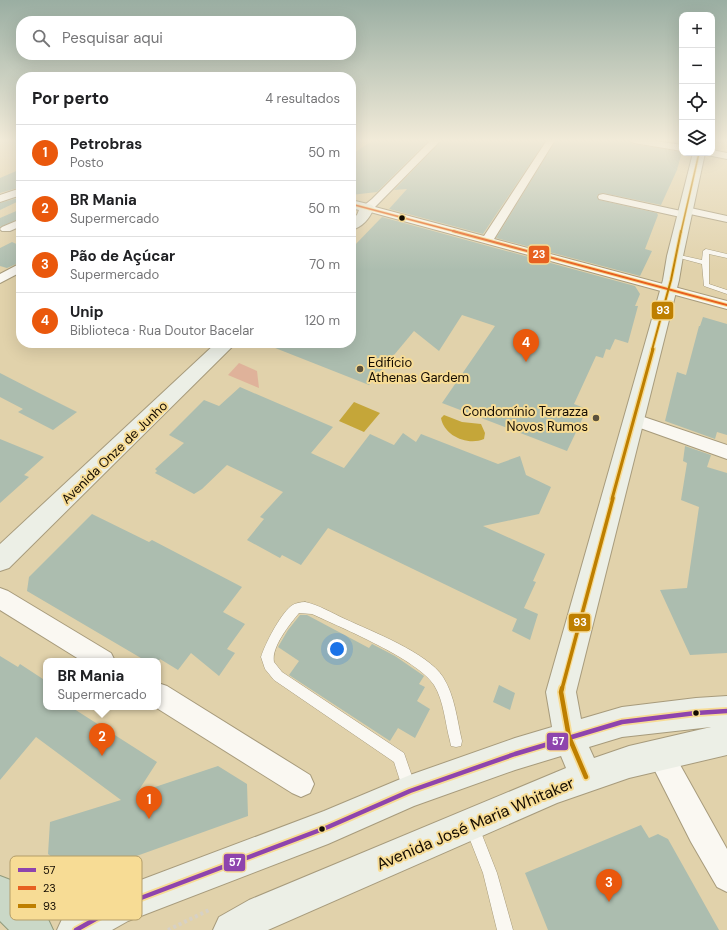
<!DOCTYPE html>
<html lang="pt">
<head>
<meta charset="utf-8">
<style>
	:root { --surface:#fff; --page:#f6f6f6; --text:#202124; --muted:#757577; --line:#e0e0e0; --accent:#ea580c }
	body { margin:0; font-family:"DM Sans",sans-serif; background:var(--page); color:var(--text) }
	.controls { position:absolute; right:12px; top:12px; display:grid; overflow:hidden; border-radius:8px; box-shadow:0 4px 16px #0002 }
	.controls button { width:36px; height:36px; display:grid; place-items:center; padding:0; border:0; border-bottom:1px solid var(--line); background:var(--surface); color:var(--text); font:20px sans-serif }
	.you { position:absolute; left:337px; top:649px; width:14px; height:14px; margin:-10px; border:3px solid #fff; border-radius:50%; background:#1a73e8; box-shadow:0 0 0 6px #1a73e833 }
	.badge { display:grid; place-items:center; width:26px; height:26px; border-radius:50%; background:var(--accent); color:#fff; font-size:13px; font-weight:700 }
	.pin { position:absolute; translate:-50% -33px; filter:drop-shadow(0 1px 2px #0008) }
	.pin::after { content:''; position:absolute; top:21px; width:14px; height:12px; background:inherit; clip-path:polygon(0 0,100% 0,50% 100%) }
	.popup { position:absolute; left:43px; top:658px; width:118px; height:52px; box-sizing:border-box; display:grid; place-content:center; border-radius:8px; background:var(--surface); filter:drop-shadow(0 1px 3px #0005); font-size:13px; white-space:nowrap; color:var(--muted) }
	.popup b { font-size:15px; color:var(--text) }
	.popup::after { content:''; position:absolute; left:50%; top:100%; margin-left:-8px; border:8px solid transparent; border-top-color:var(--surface) }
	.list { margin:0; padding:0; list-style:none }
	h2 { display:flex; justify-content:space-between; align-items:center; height:52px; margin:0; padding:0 16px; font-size:17px }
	h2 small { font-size:13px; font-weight:400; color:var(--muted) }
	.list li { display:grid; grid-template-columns:26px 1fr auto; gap:12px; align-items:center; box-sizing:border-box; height:56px; padding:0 16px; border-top:1px solid var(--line) }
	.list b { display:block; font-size:15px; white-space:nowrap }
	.list p { margin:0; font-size:13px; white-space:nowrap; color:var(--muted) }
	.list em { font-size:13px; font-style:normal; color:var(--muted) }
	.icon { flex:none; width:22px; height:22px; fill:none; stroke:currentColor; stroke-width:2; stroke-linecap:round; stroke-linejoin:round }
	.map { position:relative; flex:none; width:727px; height:930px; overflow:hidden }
	.search { position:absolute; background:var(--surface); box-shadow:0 4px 16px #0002; left:16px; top:16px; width:340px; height:44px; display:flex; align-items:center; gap:10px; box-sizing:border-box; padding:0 14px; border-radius:16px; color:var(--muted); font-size:15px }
	.panel { position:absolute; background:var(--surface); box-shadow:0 4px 16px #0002; left:16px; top:72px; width:340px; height:276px; border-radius:16px }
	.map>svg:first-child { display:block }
	.green { fill:#dfb29a }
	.water { fill:#c5a639 }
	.building { fill:#acbdaf }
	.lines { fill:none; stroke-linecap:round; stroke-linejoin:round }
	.lane-casing { stroke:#a79b7c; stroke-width:1 }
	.street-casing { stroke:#a79b7c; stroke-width:2 }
	.secondary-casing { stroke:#a79b7c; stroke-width:2 }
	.highway-casing { stroke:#909a7c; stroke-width:2 }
	.path { stroke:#d7d1c5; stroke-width:4; stroke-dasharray:3 3; stroke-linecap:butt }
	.lane { fill:#faf8f2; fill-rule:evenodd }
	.street { fill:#faf8f2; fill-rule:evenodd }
	.secondary { fill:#ecefe6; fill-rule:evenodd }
	.highway { fill:#cad8c7; fill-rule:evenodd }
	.bus-1-casing { stroke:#f7dc95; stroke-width:8 }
	.bus-2-far1-casing { stroke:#f7dc95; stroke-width:3 }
	.bus-2-casing { stroke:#f7dc95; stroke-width:4 }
	.bus-3-far4-casing { stroke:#f7dc95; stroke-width:3 }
	.bus-3-far3-casing { stroke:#f7dc95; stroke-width:4 }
	.bus-3-far2-casing { stroke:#f7dc95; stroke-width:6 }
	.bus-3-far1-casing { stroke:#f7dc95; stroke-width:6 }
	.bus-3-casing { stroke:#f7dc95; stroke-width:8 }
	.bus-1 { stroke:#8e44ad; stroke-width:4.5 }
	.bus-2-far1 { stroke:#e76020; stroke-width:1.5 }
	.bus-2 { stroke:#e76020; stroke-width:2 }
	.bus-3-far4 { stroke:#be7f00; stroke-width:1.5 }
	.bus-3-far3 { stroke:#be7f00; stroke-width:2 }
	.bus-3-far2 { stroke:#be7f00; stroke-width:3 }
	.bus-3-far1 { stroke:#be7f00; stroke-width:3.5 }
	.bus-3 { stroke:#be7f00; stroke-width:4.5 }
	.bus-dot { fill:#130b00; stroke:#f7dc95; stroke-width:1.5 }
	.poi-dot { fill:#5b513c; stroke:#f7dc95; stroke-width:1.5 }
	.labels { text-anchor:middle; stroke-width:4; stroke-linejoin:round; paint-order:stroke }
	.poi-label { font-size:13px; fill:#130b00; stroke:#f7dc95; text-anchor:start }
	.street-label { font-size:13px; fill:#130b00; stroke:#f7dc95 }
	.near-street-label { font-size:16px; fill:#130b00; stroke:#f7dc95 }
	.key { fill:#f7dc95; stroke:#b39d68; stroke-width:1 }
	.key-label { font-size:11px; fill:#130b00 }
	.line-badge { stroke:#f7dc95; stroke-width:1.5 }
	.badge-label { font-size:11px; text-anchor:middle; font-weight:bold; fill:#fff }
</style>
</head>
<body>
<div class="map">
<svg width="727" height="930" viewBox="0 0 727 930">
	<rect width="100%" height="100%" fill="#e1d2ab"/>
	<path class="green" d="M239,363l18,8 2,17 -31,-13z"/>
	<path class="water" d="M354,402l26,11 -16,19 -25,-11z
		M444,415l18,7 19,2 4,9 -1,6c-16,7 -40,-3 -43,-21z"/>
	<path class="building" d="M373,140h56l-52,52 -26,3v-40z
		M442,140h104l-63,94 -94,-25 18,-20 -13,1z
		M556,140h72l6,4 48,8 -5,18 -16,35 -58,-12 -4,1 -2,2 2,4 58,13 1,2 -13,34 7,2 -12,25 -144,-38z
		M21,169v18l-21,6v-15z
		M21,197v3l-21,10v-7z
		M21,209v9l-21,9v-9z
		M382,217l253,69 5,8 -5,12h3l-10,37 -13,-4 -5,11 -4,-1 -3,9 -7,-2 -22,48 13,5 -20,42 -125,-48 53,-77 -33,-11 -23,36 -25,-20 -45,54 -104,-41v-1h86v-94z
		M12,242l9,4v16l-14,6 -7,-2v-18z
		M703,317l24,7v111l-10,-3 -2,7 -50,-18 12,-49 9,3 13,-49h1z
		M0,373l37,19 40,20 -24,18 -35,-18 5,-3 -23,-12z
		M240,387l93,40 -22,26 33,15 26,-34 24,11 9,-12 13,9 5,-8 77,30 22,-8 6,19 25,12 -12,27 -56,12 62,28 -12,27 3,1 -12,26 14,6 -8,26 -18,-9 5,-12 -189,-91 -27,37 -19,-10 -2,3 -33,-18 17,-21 -4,-2 23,-25 -56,-27 -25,24 -8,5 -39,-21 2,-2 -2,-2 29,-26 -15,-8 35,-35 15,6z
		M0,439l44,18 -20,18 5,2 -29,26z
		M685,446l26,9 -4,12 20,6v180l-37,2 -30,-65 27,-2 12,-81 -18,-7 6,-37 -4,-2z
		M92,514l57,28 3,-2 90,47 -19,25 22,12 -18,25 8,4 -16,23 -28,-23 -13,17 -18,-11 -1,2h-13l-119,-70 2,-14z
		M300,615h7l62,33 3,-4 23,12 29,20 -5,8 6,3 -8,14 13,8 -15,29 -17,-10 -8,13 -101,-66 10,-14 -21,-14 10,-17z
		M0,656l18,11 2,-3 26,17v26h25l86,55 -20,31 81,-27 29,18 1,32 -170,61 -30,-23 2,-32 71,-22 -85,-63 -36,43z
		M499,685l16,8 -5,17 -17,-8z
		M641,825l8,13 9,-4 10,5 51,91h-171l-23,-57z"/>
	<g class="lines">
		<defs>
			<path id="lane" d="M706,249l21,5v4l-18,-4v30l18,6v4l-23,-8 -2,-22 -30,-8 3,-2 27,6 1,-9z
				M305,602c14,3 27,11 40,17 26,12 83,34 98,58 12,19 14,43 19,64l-1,5 -5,1 -5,-1 -1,-5c-5,-18 -6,-40 -16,-56 -17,-26 -92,-57 -122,-71l-13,-1c-9,11 -28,34 -25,49l8,10 122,81 12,35 -2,5 -5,2 -5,-2 -10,-31 -120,-82 -9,-11 -4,-12c4,-13 19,-42 30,-51 4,-3 10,-4 14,-4z
				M472,820l5,2 20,51 16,57h-16l-14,-57 -18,-46 2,-5z"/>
			<path id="street" d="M431,140h10l-66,67 109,29 63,-96h8l-61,99 233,62v8l-364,-99 -2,-2 11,-9z
				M629,140h19l34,5v6l-48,-8z
				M712,150l15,3v6l-20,-4 -2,-2h7z
				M21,188v7l-21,7v-7z
				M603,194l78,17 1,-3 4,-1 41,9v6l-37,-8 -1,3 -4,1 -86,-19 -1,-2 1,-2z
				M21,219v7l-11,5h-8l-2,-2 2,-2z
				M21,263v9l-21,11v-9z
				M635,414l92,31v14l-98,-35 -2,-4 2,-4z
				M0,588l8,3 103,62 4,8h-33l-82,-51z
				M158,683l9,3 143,89 4,9 -4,9 -9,4 -9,-4 -137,-86h3z
				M660,741l9,4 58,104v43l-10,-5 -26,-45 -40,-79 -4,-9 4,-9z"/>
			<path id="secondary" d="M693,153h12l-22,103 -4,24 -103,412 5,27 41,-12 74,-9 31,-2v59l-98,23 -72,25 -289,127h-55l6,-13 30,-17 317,-132 -5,-12 -46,14 -101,36 -86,38 -200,77 -16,9h-55l6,-13 54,-28 207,-78 86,-36 105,-37 37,-11 -6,-35 117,-412 4,-24zM711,727l-82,19 -35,12 -5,-11 33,-10z
				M351,200l21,5 2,3c-5,11 -11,19 -23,22v-11l6,-4 2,-5 -8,-2z
				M216,343h20l-227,225 -9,3v-27z"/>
			<path id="highway" d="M0,876l13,5 34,36 6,13h-44l-9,-9z"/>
		</defs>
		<use href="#lane" class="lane-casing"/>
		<use href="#street" class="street-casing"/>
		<use href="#secondary" class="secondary-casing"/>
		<use href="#highway" class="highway-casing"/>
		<path class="path" d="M168,930l41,-20"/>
		<use href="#lane" class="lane"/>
		<use href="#street" class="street"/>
		<use href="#secondary" class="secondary"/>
		<use href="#highway" class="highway"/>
		<defs>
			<path id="bus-1" d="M76,930l41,-23 211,-80 82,-36 105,-37 107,-32 74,-9 31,-2"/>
			<path id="bus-2-far1" d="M351,204l106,28"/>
			<path id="bus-2" d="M453,231l274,74"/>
			<path id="bus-3-far4" d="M681,232l18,-79"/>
			<path id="bus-3-far3" d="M652,350l19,-70 10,-49"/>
			<path id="bus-3-far2" d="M612,499l41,-150"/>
			<path id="bus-3-far1" d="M562,689l51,-191"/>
			<path id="bus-3" d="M562,688l-1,4 8,45 17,40"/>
		</defs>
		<use href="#bus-1" class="bus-1-casing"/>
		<use href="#bus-2-far1" class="bus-2-far1-casing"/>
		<use href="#bus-2" class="bus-2-casing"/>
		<use href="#bus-3-far4" class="bus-3-far4-casing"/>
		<use href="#bus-3-far3" class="bus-3-far3-casing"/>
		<use href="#bus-3-far2" class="bus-3-far2-casing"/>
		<use href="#bus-3-far1" class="bus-3-far1-casing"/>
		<use href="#bus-3" class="bus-3-casing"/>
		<use href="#bus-1" class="bus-1"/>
		<use href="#bus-2-far1" class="bus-2-far1"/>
		<use href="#bus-2" class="bus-2"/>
		<use href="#bus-3-far4" class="bus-3-far4"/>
		<use href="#bus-3-far3" class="bus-3-far3"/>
		<use href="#bus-3-far2" class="bus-3-far2"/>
		<use href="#bus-3-far1" class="bus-3-far1"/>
		<use href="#bus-3" class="bus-3"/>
	</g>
	<linearGradient id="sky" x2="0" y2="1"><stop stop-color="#9aaea2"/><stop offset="0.52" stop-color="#f2ebd9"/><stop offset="1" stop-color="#f2ebd9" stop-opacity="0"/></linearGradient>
	<rect width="727" height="270" fill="url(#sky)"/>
	<g class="bus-dot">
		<circle cx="402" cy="218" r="3.5"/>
		<circle cx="696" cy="713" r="3.5"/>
		<circle cx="322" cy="829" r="3.5"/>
	</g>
	<g class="poi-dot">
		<circle cx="360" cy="369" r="4"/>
		<circle cx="596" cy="418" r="4"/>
	</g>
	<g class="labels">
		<g class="poi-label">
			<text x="368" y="367">Edifício<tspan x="368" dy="15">Athenas Gardem</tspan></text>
			<text x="588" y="416" text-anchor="end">Condomínio Terrazza<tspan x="588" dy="15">Novos Rumos</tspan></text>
		</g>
		<g class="street-label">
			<text transform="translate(114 452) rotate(-44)" y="5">Avenida Onze de Junho</text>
		</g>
		<g class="near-street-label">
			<text transform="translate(475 823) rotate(-23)" y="6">Avenida José Maria Whitaker</text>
		</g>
	</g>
	<rect x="10" y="856" width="132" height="64" rx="6" class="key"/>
	<rect x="18" y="868" width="18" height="4" fill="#8e44ad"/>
	<rect x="18" y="886" width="18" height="4" fill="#e76020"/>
	<rect x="18" y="904" width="18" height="4" fill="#be7f00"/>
	<g class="key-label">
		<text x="43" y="874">57</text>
		<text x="43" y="892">23</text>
		<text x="43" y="910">93</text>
	</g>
	<g class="line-badge">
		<rect x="528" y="245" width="22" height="19" rx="4" fill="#e76020"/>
		<rect x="651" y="301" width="23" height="19" rx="4" fill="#be7f00"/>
		<rect x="568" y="613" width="23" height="19" rx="4" fill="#be7f00"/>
		<rect x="546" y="732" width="23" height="19" rx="4" fill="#8e44ad"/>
		<rect x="223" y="853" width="23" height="19" rx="4" fill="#8e44ad"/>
	</g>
	<g class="badge-label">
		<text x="539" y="258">23</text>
		<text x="663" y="314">93</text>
		<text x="580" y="626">93</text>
		<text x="558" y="745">57</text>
		<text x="235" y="866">57</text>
	</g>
</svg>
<div class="controls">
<button>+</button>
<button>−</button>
<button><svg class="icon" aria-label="locate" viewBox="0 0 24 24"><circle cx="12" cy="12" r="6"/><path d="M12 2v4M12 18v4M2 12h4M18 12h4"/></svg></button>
<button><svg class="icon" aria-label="layers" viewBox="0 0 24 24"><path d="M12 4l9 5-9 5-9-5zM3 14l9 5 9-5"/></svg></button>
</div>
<div class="you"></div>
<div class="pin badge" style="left:149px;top:819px">1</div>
<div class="pin badge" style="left:102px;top:756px">2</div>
<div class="popup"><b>BR Mania</b>Supermercado</div>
<div class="pin badge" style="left:609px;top:902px">3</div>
<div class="pin badge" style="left:526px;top:362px">4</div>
<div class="search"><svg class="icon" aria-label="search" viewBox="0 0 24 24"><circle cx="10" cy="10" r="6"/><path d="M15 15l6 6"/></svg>Pesquisar aqui</div>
<section class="panel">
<h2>Por perto<small>4 resultados</small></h2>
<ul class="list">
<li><span class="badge">1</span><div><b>Petrobras</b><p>Posto</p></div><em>50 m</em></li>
<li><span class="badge">2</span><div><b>BR Mania</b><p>Supermercado</p></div><em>50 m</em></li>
<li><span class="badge">3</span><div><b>Pão de Açúcar</b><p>Supermercado</p></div><em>70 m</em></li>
<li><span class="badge">4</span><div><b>Unip</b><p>Biblioteca · Rua Doutor Bacelar</p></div><em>120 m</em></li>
</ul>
</section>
</div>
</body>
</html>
